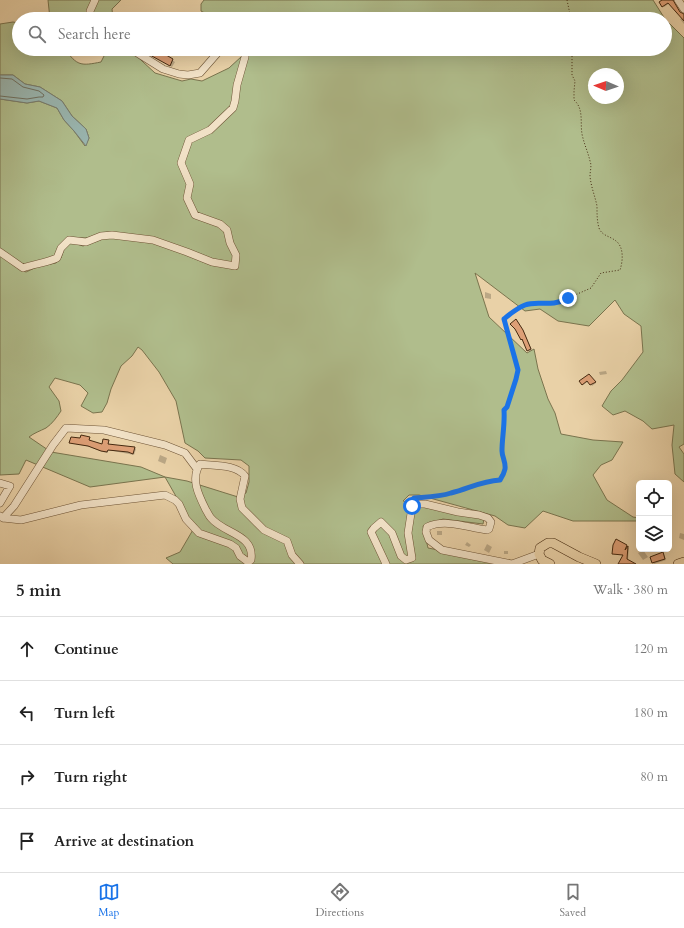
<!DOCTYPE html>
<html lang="en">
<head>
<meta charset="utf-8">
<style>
	:root { --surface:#fff; --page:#f2f2f2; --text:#222; --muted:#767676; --line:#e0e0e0; --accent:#1a73e8 }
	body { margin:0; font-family:Cardo,serif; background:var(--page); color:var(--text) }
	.controls { position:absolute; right:12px; bottom:12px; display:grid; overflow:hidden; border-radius:6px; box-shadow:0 4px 16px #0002 }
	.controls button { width:36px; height:36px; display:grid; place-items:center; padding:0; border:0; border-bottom:1px solid var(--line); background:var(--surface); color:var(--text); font:20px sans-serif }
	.compass { position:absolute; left:588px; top:68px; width:36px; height:36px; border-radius:50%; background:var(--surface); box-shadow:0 4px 16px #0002; rotate:272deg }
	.stop { position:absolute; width:12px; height:12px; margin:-9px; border:3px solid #1a73e8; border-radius:50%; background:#fff }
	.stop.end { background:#1a73e8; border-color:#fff; box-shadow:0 1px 4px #0008 }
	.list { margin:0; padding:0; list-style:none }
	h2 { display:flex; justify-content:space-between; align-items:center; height:52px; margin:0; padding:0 16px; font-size:17px }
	h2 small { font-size:13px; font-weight:400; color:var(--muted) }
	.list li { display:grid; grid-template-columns:26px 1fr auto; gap:12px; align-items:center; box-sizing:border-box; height:64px; padding:0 16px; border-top:1px solid var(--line) }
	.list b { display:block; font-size:15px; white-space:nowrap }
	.list em { font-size:13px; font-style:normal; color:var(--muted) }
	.icon { flex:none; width:22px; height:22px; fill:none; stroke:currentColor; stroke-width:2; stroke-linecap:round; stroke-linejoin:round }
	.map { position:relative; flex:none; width:684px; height:564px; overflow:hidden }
	.search { position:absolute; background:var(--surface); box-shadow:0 4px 16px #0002; left:12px; right:12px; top:12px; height:44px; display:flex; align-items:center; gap:10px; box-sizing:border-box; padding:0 14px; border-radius:22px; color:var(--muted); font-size:15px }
	.sheet { height:308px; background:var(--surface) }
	nav { display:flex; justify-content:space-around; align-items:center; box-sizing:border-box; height:56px; border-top:1px solid var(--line); background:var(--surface); font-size:11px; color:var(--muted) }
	nav a { display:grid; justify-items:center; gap:2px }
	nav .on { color:var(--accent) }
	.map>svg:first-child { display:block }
	.green { fill:#b0bd8c; stroke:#7a744e; fill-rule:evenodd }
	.water { fill:#99b5af; stroke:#777d70 }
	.shadow { fill:#0003 }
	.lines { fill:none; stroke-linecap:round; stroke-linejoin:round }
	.shore { stroke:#6f7060; stroke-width:1 }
	.building { fill:#dd9f76; stroke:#452a11 }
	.minor-casing { stroke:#6e5436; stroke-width:8 }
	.major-casing { stroke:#452a11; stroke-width:10 }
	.path { stroke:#452a11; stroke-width:1; stroke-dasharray:1 2; stroke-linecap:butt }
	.minor { stroke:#f1e1c6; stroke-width:7 }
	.major { stroke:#e9d1a7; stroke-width:9 }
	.route { stroke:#1a73e8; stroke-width:5 }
</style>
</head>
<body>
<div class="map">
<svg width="684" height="564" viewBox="0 0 684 564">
	<rect width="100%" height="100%" fill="#e9d1a7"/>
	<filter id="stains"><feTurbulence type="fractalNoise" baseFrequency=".005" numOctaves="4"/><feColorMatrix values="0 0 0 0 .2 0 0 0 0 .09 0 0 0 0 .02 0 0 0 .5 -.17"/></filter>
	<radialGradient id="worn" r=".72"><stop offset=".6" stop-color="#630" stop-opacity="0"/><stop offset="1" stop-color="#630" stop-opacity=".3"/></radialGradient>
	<path class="green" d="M48,0h73l-9,9 1,10h-63z
		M204,0h449l12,19h-449l-15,-8v-7z
		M665,19l19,19v406l-5,3 5,7v28l-9,-8 -3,-29 2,-20 -22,4 -9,-8 -18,-10 -12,4 -11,-9 9,-15 11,-11 21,-28 -2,-26 -17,-12 -9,-14 -26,26 -31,-5 -18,-12 -15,2 -50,-38 14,44 38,36 7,-4 4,20 10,30 7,14 6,21 32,6 30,2 -11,18 -11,5 -8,10 14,25 26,17 6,1v3h-66l-30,-10 -18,17 -17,-3 -13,-9 -76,-21h-10l-6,6 81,18 -1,5 -40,-5 -20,7 5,22 84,16h-339l-7,-6 14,-6 14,-24 -29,-51 -75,10 -64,-27 -7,14 -19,1v-220l19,14 7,3 13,-6 17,-3 5,-5 3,-9 7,-7 12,4 25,-9 45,4 44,16 14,7 1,-4 -55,-21 -49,-7 -21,6h-20l-10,18 -34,9 -23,-15v-151l27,4 12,-2 18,7 7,12 10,11 11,15 4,-8 -3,-9 -14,-13 -10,-15 -22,-14 -15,-3 -12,-9h-13v-51l13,-2 6,1v26h46c12,17 16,17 36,13l5,-10 -1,-3h24l26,24 27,8 9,-2 11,2 27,-13 13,-12 -9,-7h432zM594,74h24v24h-24zM138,347l4,3 17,22 17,29 9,42 13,8 7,7 36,2 8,6v16l-3,11 -8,4 -51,-16 -22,-4 -24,-10 -90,-15 -22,-15c5,-4 11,-6 17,-9 6,-4 11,-11 15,-17l-2,-10 -10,-14 6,-9 25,7 8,8 -7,13 12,7 9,-1 5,-9 4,-14 10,-23 11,-10z"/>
	<path class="water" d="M0,75h13l12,9 15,3 22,14 10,15 14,13 3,9 -3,8 -12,-15 -10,-11 -7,-12 -18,-7 -12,2 -27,-4z"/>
	<path class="shadow" d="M660,0h11l9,13 4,2v9l-4,-5 2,-1 -12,-15 -6,4z
		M154,49l21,13 -3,5 -21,-12z
		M485,292l6,2v5l-6,-1z
		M517,321l7,11 8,18 -3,1 -1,-1 -4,-10h-2l-6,-12z
		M606,371l1,3 -7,1 -1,-3z
		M589,375l7,8 -4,3 -3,-5 -6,4 -3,-3z
		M89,437l1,4 13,4 5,-4 1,4 26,3 1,1 -2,6 -26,-5v3l-5,-1 -13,-5 -19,-4z
		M160,455l7,3 -2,6 -7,-3z
		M437,531h5v4h-5z
		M680,533l4,1v6l-5,-2z
		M467,542l4,3 -2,2 -4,-2z
		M487,544l5,3 -3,6 -5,-3z
		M626,545l3,3 -1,12 6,4h-12l2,-8 -11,-3z
		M643,550l5,7 -5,3 -5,-7z
		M504,551h4v3h-4z
		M664,554l2,6 -12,4 -1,-1 -2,-6z"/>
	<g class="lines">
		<path class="shore" d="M0,78l12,1 11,8 16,4 5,4 -1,2h-4l-12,2 -27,-3"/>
	</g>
	<path class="building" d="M662,0h11l7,12 4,2v7l-16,-18 -6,4 -3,-5z
		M153,49h3l17,10 -3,7 -20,-11z
		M516,319l7,11 8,19 -4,2 -5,-12 -1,1 -6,-11 -5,-5z
		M589,374l7,8 -6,3 -3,-4 -5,4 -3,-4z
		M81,435l9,2 -1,3 13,4 1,-5 6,1 -1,4 27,3 -2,7 -5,-2 -20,-2 -1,2 -6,-1 -13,-5 -19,-3 2,-6 9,1z
		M616,539l11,6 -2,5 3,-4 -1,13 9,5h-18l5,-9 -11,-1 1,-9z
		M663,552l2,7 -13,4 -2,-6z"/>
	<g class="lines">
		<defs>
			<path id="minor" d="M678,0l6,9
				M91,19l-1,-8 5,-11
				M131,49l32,20 16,5 9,1 12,-2 21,-24
				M0,252l23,16c11,-4 23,-5 34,-10l4,-10 8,-8 17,2 15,-6 11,-1 41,5 34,12 25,10 23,4 1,-11 -6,-12 -3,-13 -7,-6 -25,-9 -8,-17 3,-14 -9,-21 8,-23 21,-10 23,-22 2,-7 2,-16 8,-28v-8
				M0,483l10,3 -10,17
				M0,516l3,2 18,2 60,-15 84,-10 10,5 4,4 7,15 13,14 31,11 6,4 4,8 8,6 3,-2c4,-26 -27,-26 -40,-42 -2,-2 -3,-5 -5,-8 -7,-14 -16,-31 -6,-46 14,2 36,0 45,12l-5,23 2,9 22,22 23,11 5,14 8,9
				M3,518l11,-12 39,-61 13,-17 38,2 61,15 20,8 12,16
				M386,564l-15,-32 3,-4 7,-6 11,11 9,23 5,4 6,-2 -4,-25 4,-26 3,-3h10l33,8 21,3 9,3 3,4 -2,7 -2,1c-19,-2 -41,-12 -60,-3l-1,5 3,8 13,10 70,14 27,-10"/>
			<path id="major" d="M550,564l-8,-4 -3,-6 1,-6 8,-5h5l26,14 17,7
				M678,564l6,-2"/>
		</defs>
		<use href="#minor" class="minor-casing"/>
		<use href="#major" class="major-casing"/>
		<path class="path" d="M567,0l4,19
			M424,497l27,-4 16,-6 26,-6 7,-1 5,-9v-6l-3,-13 1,-19 2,-8 -1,-15 3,-3 9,-28 2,-9 -14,-51 22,-14 23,-1 10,-2 32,-14 10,-15 19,-3c3,-9 4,-23 -4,-29 -6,-5 -14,-5 -17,-13 -2,-7 -2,-14 -2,-22 -2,-10 -6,-19 -7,-30 0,-5 2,-10 0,-15 -2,-9 -6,-17 -8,-27 -2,-12 2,-25 -8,-34v-9l1,-10 -3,-6v-26"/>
		<use href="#minor" class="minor"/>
		<use href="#major" class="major"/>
	</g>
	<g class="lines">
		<path class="route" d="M412,506l3,-2 -3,-4 2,-2c12,-1 25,-1 37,-5 17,-4 30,-12 49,-13 2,-3 4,-6 5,-11 1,-7 -3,-12 -3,-18 0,-14 3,-26 2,-41l3,-3 9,-28 2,-9 -14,-51c6,-5 13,-11 21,-14 13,-5 26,3 43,-7"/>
	</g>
	<rect width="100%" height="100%" filter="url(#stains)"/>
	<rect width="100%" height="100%" fill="url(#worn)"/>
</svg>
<div class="controls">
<button><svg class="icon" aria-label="locate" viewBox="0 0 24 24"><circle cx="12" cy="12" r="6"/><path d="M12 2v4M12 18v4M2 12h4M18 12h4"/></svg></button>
<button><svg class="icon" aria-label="layers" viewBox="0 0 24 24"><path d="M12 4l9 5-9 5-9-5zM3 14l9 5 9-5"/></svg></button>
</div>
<svg class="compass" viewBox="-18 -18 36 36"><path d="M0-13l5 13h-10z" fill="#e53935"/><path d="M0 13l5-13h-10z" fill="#767676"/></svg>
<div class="stop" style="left:412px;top:506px"></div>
<div class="stop end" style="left:568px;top:298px"></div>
<div class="search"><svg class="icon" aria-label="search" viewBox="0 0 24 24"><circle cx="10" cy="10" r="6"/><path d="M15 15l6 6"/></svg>Search here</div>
</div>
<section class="sheet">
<h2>5 min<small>Walk · 380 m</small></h2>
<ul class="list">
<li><svg class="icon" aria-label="ahead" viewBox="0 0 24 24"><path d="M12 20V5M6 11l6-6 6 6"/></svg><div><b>Continue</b></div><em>120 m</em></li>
<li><svg class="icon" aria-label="left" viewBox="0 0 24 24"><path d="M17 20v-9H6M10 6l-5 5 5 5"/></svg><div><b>Turn left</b></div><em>180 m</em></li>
<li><svg class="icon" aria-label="right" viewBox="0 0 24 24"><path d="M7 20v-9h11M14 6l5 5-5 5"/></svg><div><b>Turn right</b></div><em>80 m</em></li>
<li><svg class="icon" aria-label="arrive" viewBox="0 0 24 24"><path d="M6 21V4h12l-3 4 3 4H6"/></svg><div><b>Arrive at destination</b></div></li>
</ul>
</section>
<nav>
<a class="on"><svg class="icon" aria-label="map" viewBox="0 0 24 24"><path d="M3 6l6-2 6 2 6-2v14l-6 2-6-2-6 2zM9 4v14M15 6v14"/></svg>Map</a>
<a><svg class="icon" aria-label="directions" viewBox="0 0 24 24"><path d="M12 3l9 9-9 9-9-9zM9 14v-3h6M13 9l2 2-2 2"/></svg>Directions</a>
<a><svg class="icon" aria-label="saved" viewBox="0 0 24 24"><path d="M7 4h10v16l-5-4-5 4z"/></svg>Saved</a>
</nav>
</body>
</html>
